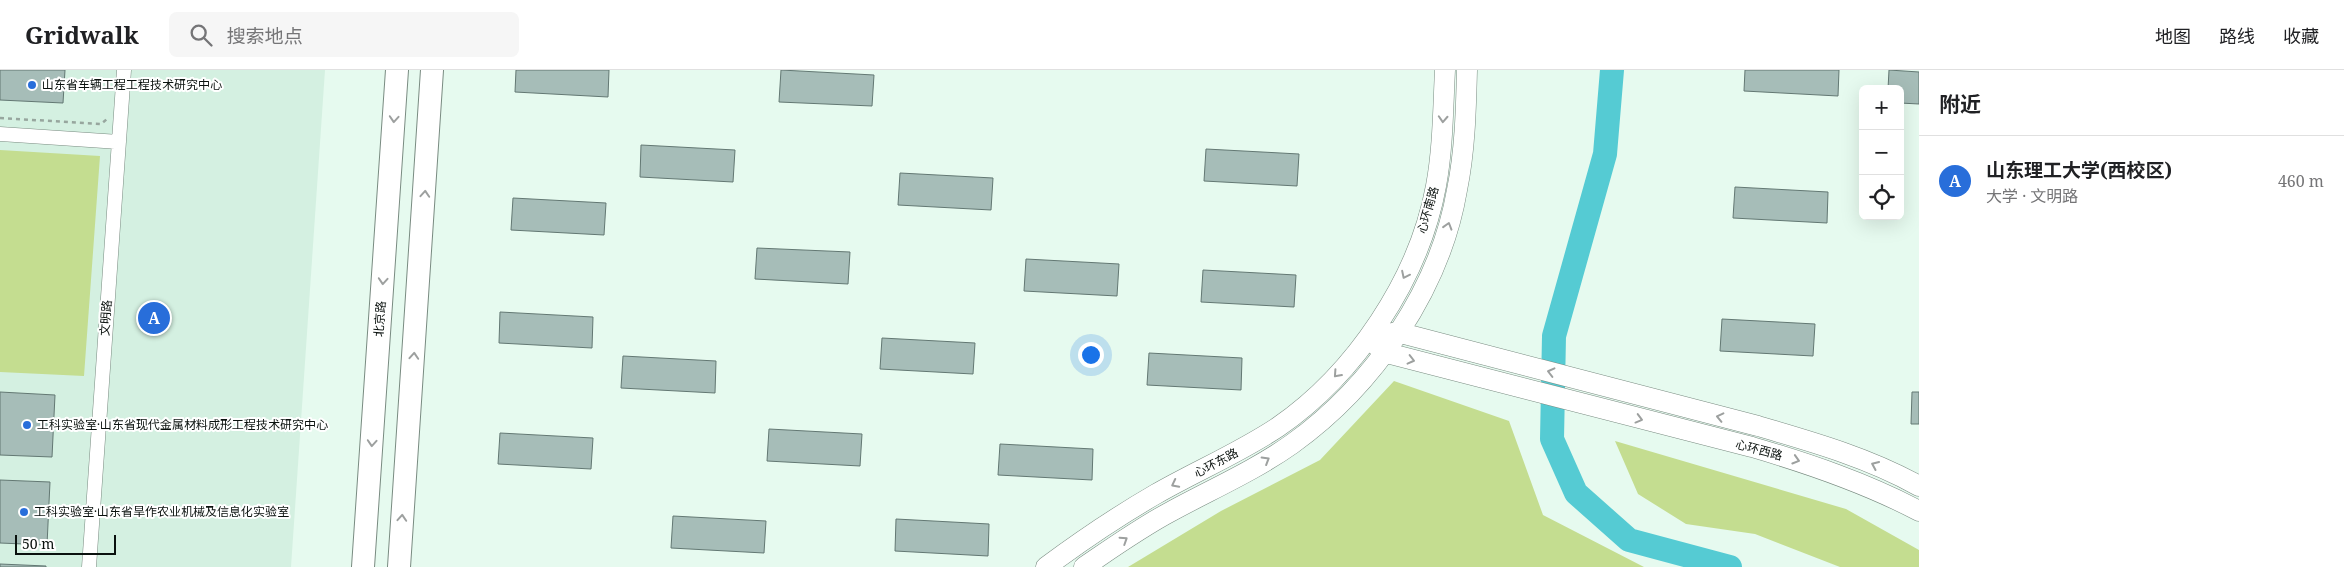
<!DOCTYPE html>
<html lang="zh">
<head>
<meta charset="utf-8">
<style>
	:root { --surface:#fff; --page:#f6f6f6; --text:#202124; --muted:#757577; --line:#e0e0e0; --accent:#286eda }
	body { margin:0; font-family:"Noto Serif","Noto Sans SC",serif; background:var(--page); color:var(--text) }
	.controls { position:absolute; right:15px; top:15px; display:grid; overflow:hidden; border-radius:8px; box-shadow:0 5px 20px #0002 }
	.controls button { width:45px; height:45px; display:grid; place-items:center; padding:0; border:0; border-bottom:1px solid var(--line); background:var(--surface); color:var(--text); font:25px sans-serif }
	.scale { position:absolute; left:15px; bottom:12px; width:101px; box-sizing:border-box; padding-left:5px; border:2px solid #0a110e; border-top:0; font-size:14px; line-height:18px; white-space:nowrap; color:#0a110e; -webkit-text-stroke:4px #fff; paint-order:stroke }
	.you { position:absolute; left:1090px; top:284px; width:18px; height:18px; margin:-12px; border:4px solid #fff; border-radius:50%; background:#1a73e8; box-shadow:0 0 0 8px #1a73e833 }
	.badge { display:grid; place-items:center; width:32px; height:32px; border-radius:50%; background:var(--accent); color:#fff; font-size:16px; font-weight:700 }
	.pin { position:absolute; translate:-50% -50%; border:2px solid #fff; box-shadow:0 1px 5px #0006 }
	.list { margin:0; padding:0; list-style:none }
	h2 { display:flex; justify-content:space-between; align-items:center; height:65px; margin:0; padding:0 20px; font-size:21px }
	h2 small { font-size:16px; font-weight:400; color:var(--muted) }
	.list li { display:grid; grid-template-columns:32px 1fr auto; gap:15px; align-items:center; box-sizing:border-box; height:90px; padding:0 20px; border-top:1px solid var(--line) }
	.list b { display:block; font-size:19px; white-space:nowrap }
	.list p { margin:0; font-size:16px; white-space:nowrap; color:var(--muted) }
	.list em { font-size:16px; font-style:normal; color:var(--muted) }
	.icon { flex:none; width:28px; height:28px; fill:none; stroke:currentColor; stroke-width:2; stroke-linecap:round; stroke-linejoin:round }
	.map { position:relative; flex:none; width:1919px; height:497px; overflow:hidden }
	header { display:flex; align-items:center; gap:30px; box-sizing:border-box; height:70px; padding:0 25px; background:var(--surface); border-bottom:1px solid var(--line) }
	header strong { font-size:24px }
	nav { display:flex; gap:28px; margin-inline-start:auto; font-size:18px }
	.search { width:350px; height:45px; background:var(--page); display:flex; align-items:center; gap:12px; box-sizing:border-box; padding:0 18px; border-radius:8px; color:var(--muted); font-size:19px }
	main { display:flex }
	aside { flex:1; background:var(--surface) }
	.map>svg:first-child { display:block }
	.built { fill:#d4f0e1 }
	.green { fill:#c4dd90 }
	.lines { fill:none; stroke-linecap:round; stroke-linejoin:round }
	.river { stroke:#55cbd3; stroke-width:24 }
	.building { fill:#a6bdb8; stroke:#637873 }
	.street-casing { stroke:#798b81; stroke-width:15 }
	.secondary-casing { stroke:#798b81; stroke-width:21 }
	.primary-casing { stroke:#798b81; stroke-width:24 }
	.path { stroke:#97a69e; stroke-width:2.5; stroke-dasharray:4 4; stroke-linecap:butt }
	.street { stroke:#fff; stroke-width:14 }
	.secondary { stroke:#fff; stroke-width:20 }
	.primary { stroke:#fff; stroke-width:22 }
	.oneway { stroke:#9da09f }
	.poi-dot { fill:#286eda; stroke:#fff; stroke-width:2 }
	.labels { text-anchor:middle; stroke-width:4; stroke-linejoin:round; paint-order:stroke }
	.poi-label { font-size:12px; fill:#0a110e; stroke:#fff; text-anchor:start }
	.street-label { font-size:12px; fill:#0a110e; stroke:#fff }
</style>
</head>
<body>
<header>
<strong>Gridwalk</strong>
<div class="search"><svg class="icon" aria-label="search" viewBox="0 0 24 24"><circle cx="10" cy="10" r="6"/><path d="M15 15l6 6"/></svg>搜索地点</div>
<nav><a>地图</a><a>路线</a><a>收藏</a></nav>
</header>
<main>
<div class="map">
<svg width="1919" height="497" viewBox="0 0 1919 497">
	<rect width="100%" height="100%" fill="#e6faef"/>
	<path class="built" d="M0,0h325l-34,497h-291z"/>
	<path class="green" d="M0,80l100,6 -16,220 -84,-4z
		M1394,311l115,40 34,94 101,52h-516l93,-56 99,-51z
		M1615,371l231,68 73,41v17h-79l-85,-33 -69,-10 -48,-30z"/>
	<g class="lines">
		<path class="river" d="M1612,0l-7,84 -51,182 -2,103 24,54 53,47 101,27"/>
	</g>
	<path class="building" d="M0,0h65l-2,33 -63,-3z
		M516,0h93l-1,27 -93,-5z
		M781,0l93,5 -2,31 -93,-4z
		M1745,0h94l-1,26 -94,-5z
		M1889,0l30,2v32l-19,-1v-14h-12z
		M641,75l94,5 -2,32 -93,-5z
		M1206,79l93,5 -2,32 -93,-5z
		M900,103l93,5 -2,32 -93,-5z
		M1735,117l93,5 -1,31 -94,-5z
		M513,128l93,5 -2,32 -93,-5z
		M757,178l93,4 -2,32 -93,-5z
		M1026,189l93,5 -2,32 -93,-5z
		M1203,200l93,5 -2,32 -93,-5z
		M500,242l93,5 -1,31 -93,-5z
		M1722,249l93,5 -2,32 -93,-5z
		M882,268l93,5 -2,31 -93,-5z
		M1149,283l93,5 -1,32 -94,-5z
		M623,286l93,5 -1,32 -94,-5z
		M0,322l55,3 -3,62 -52,-2z
		M1912,322h7v32h-8z
		M769,359l93,5 -2,32 -93,-5z
		M500,363l93,5 -2,31 -93,-5z
		M1000,374l93,5 -1,31 -94,-5z
		M0,410l50,2 -3,63 -47,-2z
		M673,446l93,5 -2,32 -93,-5z
		M896,449l93,5 -1,32 -93,-5z
		M0,494l46,2v1h-46z"/>
	<g class="lines">
		<defs>
			<path id="street" d="M0,64l119,8
				M89,497l35,-497"/>
			<path id="secondary" d="M1386,265l11,-3 361,94c55,16 111,32 161,60
				M1374,273l9,9 369,95c58,17 114,36 167,64
				M1046,497c35,-26 72,-51 110,-73 40,-23 83,-41 122,-67 77,-53 141,-148 158,-241 7,-38 7,-77 9,-116
				M1084,497c28,-19 56,-39 86,-55 40,-22 84,-41 122,-68 81,-58 148,-154 165,-254 8,-39 9,-80 10,-120"/>
			<path id="primary" d="M363,497l34,-497
				M399,497l33,-497"/>
		</defs>
		<use href="#street" class="street-casing"/>
		<use href="#secondary" class="secondary-casing"/>
		<use href="#primary" class="primary-casing"/>
		<path class="path" d="M0,48l101,6 6,-5"/>
		<use href="#street" class="street"/>
		<use href="#secondary" class="secondary"/>
		<use href="#primary" class="primary"/>
	</g>
	<defs><path id="oneway-chevron" d="M-2-3.5L2.5 0L-2 3.5" fill="none" stroke-width="1.6" stroke-linecap="round" stroke-linejoin="round" transform="scale(1.25)"/></defs>
	<g class="oneway">
		<use href="#oneway-chevron" transform="translate(394 49) rotate(94)"/>
		<use href="#oneway-chevron" transform="translate(1443 49) rotate(93)"/>
		<use href="#oneway-chevron" transform="translate(425 124) rotate(-86)"/>
		<use href="#oneway-chevron" transform="translate(1448 156) rotate(-73)"/>
		<use href="#oneway-chevron" transform="translate(1405 205) rotate(116)"/>
		<use href="#oneway-chevron" transform="translate(383 211) rotate(94)"/>
		<use href="#oneway-chevron" transform="translate(414 286) rotate(-86)"/>
		<use href="#oneway-chevron" transform="translate(1411 290) rotate(14)"/>
		<use href="#oneway-chevron" transform="translate(1551 302) rotate(-166)"/>
		<use href="#oneway-chevron" transform="translate(1337 304) rotate(132)"/>
		<use href="#oneway-chevron" transform="translate(1720 347) rotate(-167)"/>
		<use href="#oneway-chevron" transform="translate(1639 349) rotate(15)"/>
		<use href="#oneway-chevron" transform="translate(372 373) rotate(94)"/>
		<use href="#oneway-chevron" transform="translate(1266 390) rotate(-31)"/>
		<use href="#oneway-chevron" transform="translate(1796 390) rotate(17)"/>
		<use href="#oneway-chevron" transform="translate(1875 395) rotate(-156)"/>
		<use href="#oneway-chevron" transform="translate(1175 414) rotate(153)"/>
		<use href="#oneway-chevron" transform="translate(402 448) rotate(-86)"/>
		<use href="#oneway-chevron" transform="translate(1124 470) rotate(-33)"/>
	</g>
	<g class="poi-dot">
		<circle cx="32" cy="15" r="5"/>
		<circle cx="27" cy="355" r="5"/>
		<circle cx="24" cy="442" r="5"/>
	</g>
	<g class="labels">
		<g class="poi-label">
			<text x="42" y="19">山东省车辆工程工程技术研究中心</text>
			<text x="37" y="359">工科实验室·山东省现代金属材料成形工程技术研究中心</text>
			<text x="34" y="446">工科实验室·山东省旱作农业机械及信息化实验室</text>
		</g>
		<g class="street-label">
			<text transform="translate(1428 140) rotate(-74)" y="4">心环南路</text>
			<text transform="translate(106 248) rotate(-86)" y="4">文明路</text>
			<text transform="translate(380 249) rotate(-86)" y="4">北京路</text>
			<text transform="translate(1759 380) rotate(15)" y="4">心环西路</text>
			<text transform="translate(1216 393) rotate(-28)" y="4">心环东路</text>
		</g>
	</g>
</svg>
<div class="controls">
<button>+</button>
<button>−</button>
<button><svg class="icon" aria-label="locate" viewBox="0 0 24 24"><circle cx="12" cy="12" r="6"/><path d="M12 2v4M12 18v4M2 12h4M18 12h4"/></svg></button>
</div>
<div class="scale">50 m</div>
<div class="you"></div>
<div class="pin badge" style="left:154px;top:248px">A</div>
</div>
<aside>
<h2>附近<small></small></h2>
<ul class="list">
<li><span class="badge">A</span><div><b>山东理工大学(西校区)</b><p>大学 · 文明路</p></div><em>460 m</em></li>
</ul>
</aside>
</main>
</body>
</html>
